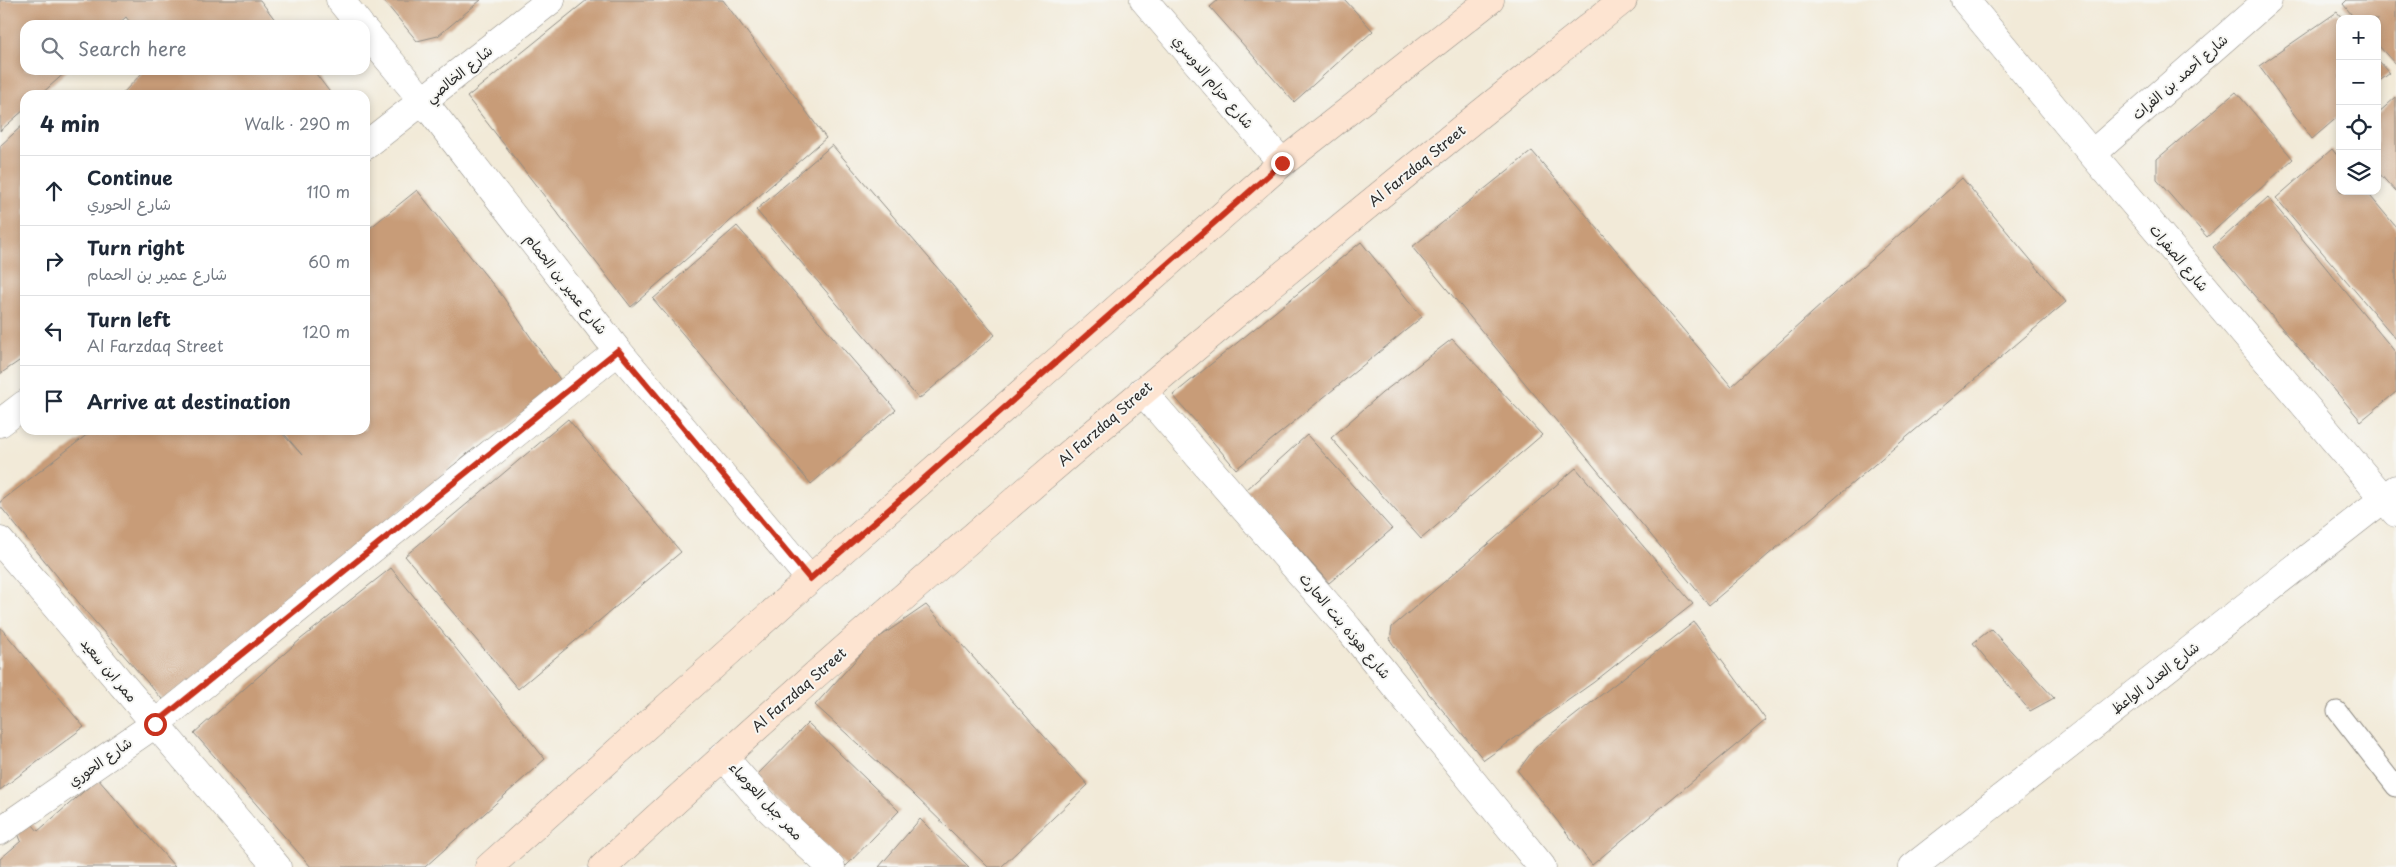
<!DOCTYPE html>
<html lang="en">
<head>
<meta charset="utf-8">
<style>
	:root { --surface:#fff; --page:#f6f6f7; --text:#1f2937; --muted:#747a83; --line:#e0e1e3 }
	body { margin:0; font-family:"Playpen Sans","Playpen Sans Arabic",sans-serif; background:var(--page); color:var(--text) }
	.controls { position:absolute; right:15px; top:15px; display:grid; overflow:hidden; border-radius:10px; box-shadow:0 2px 8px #0003 }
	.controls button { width:45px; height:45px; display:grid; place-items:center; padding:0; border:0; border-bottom:1px solid var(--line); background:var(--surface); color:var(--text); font:25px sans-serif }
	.stop { position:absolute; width:15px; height:15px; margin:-11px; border:4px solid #c8321e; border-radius:50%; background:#fff }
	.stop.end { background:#c8321e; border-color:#fff; box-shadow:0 1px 5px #0008 }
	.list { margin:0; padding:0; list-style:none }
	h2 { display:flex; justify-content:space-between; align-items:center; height:65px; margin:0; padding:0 20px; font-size:21px }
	h2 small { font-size:16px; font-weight:400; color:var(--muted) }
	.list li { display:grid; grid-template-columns:32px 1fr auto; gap:15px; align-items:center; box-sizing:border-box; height:70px; padding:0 20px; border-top:1px solid var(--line) }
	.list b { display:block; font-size:19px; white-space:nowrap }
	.list p { margin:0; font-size:16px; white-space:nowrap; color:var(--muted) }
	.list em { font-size:16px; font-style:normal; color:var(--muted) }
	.icon { flex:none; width:28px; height:28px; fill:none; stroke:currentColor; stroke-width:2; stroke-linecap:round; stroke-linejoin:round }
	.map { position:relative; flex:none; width:2396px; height:867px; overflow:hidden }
	.search { position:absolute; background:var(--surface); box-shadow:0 2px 8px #0003; left:20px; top:20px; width:350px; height:55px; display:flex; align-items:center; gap:12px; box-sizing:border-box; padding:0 18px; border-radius:15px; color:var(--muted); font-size:19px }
	.panel { position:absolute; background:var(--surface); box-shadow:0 2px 8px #0003; left:20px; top:90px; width:350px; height:345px; border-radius:15px }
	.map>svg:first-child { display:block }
	.building { fill:#c89c78 }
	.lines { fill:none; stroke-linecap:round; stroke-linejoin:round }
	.lane-casing { stroke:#8e8a82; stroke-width:21 }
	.street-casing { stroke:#8e8a82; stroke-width:29 }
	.secondary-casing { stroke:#8e8a82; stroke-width:29 }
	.lane { stroke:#fff; stroke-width:19 }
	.street { stroke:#fff; stroke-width:28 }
	.secondary { stroke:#fde4d1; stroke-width:28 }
	.route { stroke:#c8321e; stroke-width:6 }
	.labels { text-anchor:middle; stroke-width:4; stroke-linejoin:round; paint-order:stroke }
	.street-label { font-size:14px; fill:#2b2b2b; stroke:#f6f6f2 }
</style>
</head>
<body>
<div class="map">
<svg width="2396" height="867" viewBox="0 0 2396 867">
	<rect width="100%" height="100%" fill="#f6f6f2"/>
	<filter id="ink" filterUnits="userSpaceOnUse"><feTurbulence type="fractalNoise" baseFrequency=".02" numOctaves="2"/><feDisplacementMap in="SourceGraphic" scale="10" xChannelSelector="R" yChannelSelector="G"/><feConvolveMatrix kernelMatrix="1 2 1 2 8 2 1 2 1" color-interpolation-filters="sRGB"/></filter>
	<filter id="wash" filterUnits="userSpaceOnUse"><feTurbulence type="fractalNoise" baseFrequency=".0096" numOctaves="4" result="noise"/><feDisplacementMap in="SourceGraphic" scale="20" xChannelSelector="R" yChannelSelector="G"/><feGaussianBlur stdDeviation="1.12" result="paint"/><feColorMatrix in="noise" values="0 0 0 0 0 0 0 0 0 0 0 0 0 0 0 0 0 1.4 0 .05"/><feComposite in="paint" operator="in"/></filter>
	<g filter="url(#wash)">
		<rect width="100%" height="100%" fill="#f2ead8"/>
		<g id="blocks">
			<path class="building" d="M0,0h260l19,25h-147l-6,-8 -9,8h-92v45h43l-28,25h-15v14l-25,22z
				M383,0h98l-43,36 -21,5z
				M587,0h136l103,138 -195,169 -164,-210z
				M1218,0h127l28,31 -79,71 -84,-95z
				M2347,0h49v65l-19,-21v-25h-22l-12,-15z
				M2337,12l6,7h-3v96l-28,24 -53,-73z
				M2377,59l13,14 -13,10z
				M145,70h168l19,25h-211z
				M2236,92l57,67 -86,78 -50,-57v-21z
				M2396,97v95l-19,-21v-57z
				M25,123v234l-25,17v-228z
				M832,145l163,190 -76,64 -163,-189z
				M2332,149l8,10v32h26l30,36v112l-120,-141z
				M1532,151l199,235 231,-208 104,124 -357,303 -297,-358z
				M417,190l86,107 60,87 -96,70 -299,252 -80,-92 -88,-108v-4l93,-72h186l23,25 -21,-25h84v-198z
				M2268,197l128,156v39l-35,29 -148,-174z
				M737,226l159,184 -85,74 -158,-185z
				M1361,242l61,75 -186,152 -63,-74z
				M1452,339l90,96 -121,104 -90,-101 51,-45z
				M568,419l113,133 -163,137 -113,-133z
				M1307,435l85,94 -63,54 -83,-93z
				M1576,468l117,136 -99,78 -110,78 -55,-66 -39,-54 2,-13z
				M391,568l154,191 -120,108h-114l-117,-134 107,-94z
				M926,605l162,180 -87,82h-13l-76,-74 -97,-88 56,-62z
				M1694,622l72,98 -174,145 -74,-94 18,-25z
				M0,627l84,100 -84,63z
				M1991,629l63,69 -24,13 -57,-68z
				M808,723l91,88 -53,55 -91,-89z
				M98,779l77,88h-175v-8l21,-18 -5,-13 11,-10 11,13z
				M920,819l49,48h-90z"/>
		</g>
	</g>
	<g filter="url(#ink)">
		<use href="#blocks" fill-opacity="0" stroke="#8e8a82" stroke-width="1"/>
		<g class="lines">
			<defs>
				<path id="lane" d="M2337,711l59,76"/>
				<path id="street" d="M340,0l20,25
					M1144,0l138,163
					M1965,0l127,154 304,359
					M365,31l59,71 194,249 192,228
					M365,146l186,-146
					M2092,154l176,-154
					M1142,391l206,237 194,239
					M0,423l25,-19
					M0,541l277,326
					M723,756l44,51 64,60
					M0,831l155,-107 463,-373
					M1913,867l483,-378"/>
				<path id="secondary" d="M489,867l321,-288 472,-416 208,-163
					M603,867c328,-303 670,-590 1020,-867"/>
			</defs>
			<use href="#lane" class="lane-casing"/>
			<use href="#street" class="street-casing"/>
			<use href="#secondary" class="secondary-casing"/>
			<use href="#lane" class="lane"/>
			<use href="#street" class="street"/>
			<use href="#secondary" class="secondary"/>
		</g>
	</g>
	<g class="lines" filter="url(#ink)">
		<path class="route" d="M155,724l463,-374 192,229 472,-416"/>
	</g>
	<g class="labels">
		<g class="street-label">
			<text transform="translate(459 74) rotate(-39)" y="5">شارع الخالصي</text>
			<text transform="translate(2180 77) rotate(-41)" y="5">شارع أحمد بن الفرات</text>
			<text transform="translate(1213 82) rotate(50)" y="5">شارع حزام الدوسري</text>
			<text transform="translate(1417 166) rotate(-39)" y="5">Al Farzdaq Street</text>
			<text transform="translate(2179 258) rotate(50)" y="5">شارع الصفرات</text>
			<text transform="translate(566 284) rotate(52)" y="5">شارع عمير بن الحمام</text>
			<text transform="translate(1105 424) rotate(-41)" y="5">Al Farzdaq Street</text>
			<text transform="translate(1345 626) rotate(50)" y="5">شارع هوذه بنت الحارث</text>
			<text transform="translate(109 670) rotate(50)" y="5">ممر ابن سعيد</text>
			<text transform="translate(2155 678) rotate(-38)" y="5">شارع العدل الواعظ</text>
			<text transform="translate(799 690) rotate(-41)" y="5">Al Farzdaq Street</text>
			<text transform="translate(100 762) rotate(-35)" y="5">شارع الحوري</text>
			<text transform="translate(766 801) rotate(47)" y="5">ممر جبل العوصاء</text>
		</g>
	</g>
</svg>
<div class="controls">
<button>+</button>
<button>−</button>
<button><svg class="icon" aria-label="locate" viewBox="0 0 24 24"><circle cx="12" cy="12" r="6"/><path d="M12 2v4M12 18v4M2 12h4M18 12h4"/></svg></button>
<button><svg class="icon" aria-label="layers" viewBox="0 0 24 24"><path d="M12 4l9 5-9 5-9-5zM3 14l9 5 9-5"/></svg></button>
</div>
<div class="stop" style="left:155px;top:724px"></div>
<div class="stop end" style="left:1282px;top:163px"></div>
<div class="search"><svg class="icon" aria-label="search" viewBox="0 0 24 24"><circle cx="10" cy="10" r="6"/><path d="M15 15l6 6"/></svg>Search here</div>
<section class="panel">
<h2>4 min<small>Walk · 290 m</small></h2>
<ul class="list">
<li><svg class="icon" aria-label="ahead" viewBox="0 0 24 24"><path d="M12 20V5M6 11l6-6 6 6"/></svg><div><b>Continue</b><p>شارع الحوري</p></div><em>110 m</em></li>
<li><svg class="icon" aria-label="right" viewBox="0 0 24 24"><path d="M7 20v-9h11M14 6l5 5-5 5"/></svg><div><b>Turn right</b><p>شارع عمير بن الحمام</p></div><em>60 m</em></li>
<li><svg class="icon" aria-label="left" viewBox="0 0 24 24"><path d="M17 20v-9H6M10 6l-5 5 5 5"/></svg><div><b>Turn left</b><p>Al Farzdaq Street</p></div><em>120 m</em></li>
<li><svg class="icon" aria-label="arrive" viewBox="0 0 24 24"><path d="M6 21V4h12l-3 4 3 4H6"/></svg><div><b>Arrive at destination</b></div></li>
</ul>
</section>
</div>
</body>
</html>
